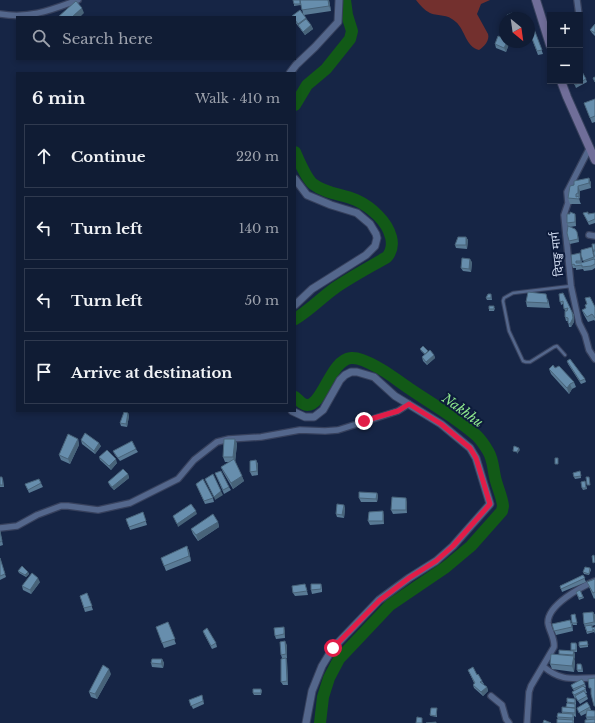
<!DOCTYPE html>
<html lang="en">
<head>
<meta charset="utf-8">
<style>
	:root { --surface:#101c34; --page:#1e2940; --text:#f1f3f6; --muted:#9ca1ac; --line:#303a4f }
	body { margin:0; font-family:"Libre Baskerville","Noto Sans Devanagari",serif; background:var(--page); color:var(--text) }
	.controls { position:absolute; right:12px; top:12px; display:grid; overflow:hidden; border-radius:0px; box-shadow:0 2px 6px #0003 }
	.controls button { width:36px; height:36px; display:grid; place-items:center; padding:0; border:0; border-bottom:1px solid var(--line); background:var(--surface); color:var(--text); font:20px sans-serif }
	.compass { position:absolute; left:499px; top:12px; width:36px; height:36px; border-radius:50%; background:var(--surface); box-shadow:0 2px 6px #0003; rotate:151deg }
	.stop { position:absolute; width:12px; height:12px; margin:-9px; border:3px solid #e11d48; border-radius:50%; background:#fff }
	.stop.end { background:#e11d48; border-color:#fff; box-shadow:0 1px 4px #0008 }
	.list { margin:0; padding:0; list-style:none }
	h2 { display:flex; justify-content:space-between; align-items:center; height:52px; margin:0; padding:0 16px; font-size:17px }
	h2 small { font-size:13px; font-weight:400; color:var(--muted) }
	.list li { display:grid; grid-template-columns:26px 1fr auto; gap:12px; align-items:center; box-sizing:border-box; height:64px; margin:0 8px 8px; padding:0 8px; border:1px solid var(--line); border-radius:0px }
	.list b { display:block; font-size:15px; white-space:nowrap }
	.list em { font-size:13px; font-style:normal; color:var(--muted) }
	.icon { flex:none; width:22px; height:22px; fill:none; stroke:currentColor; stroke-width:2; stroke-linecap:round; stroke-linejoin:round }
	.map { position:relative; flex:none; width:595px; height:723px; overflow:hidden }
	.search { position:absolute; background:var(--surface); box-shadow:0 2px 6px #0003; left:16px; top:16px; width:280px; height:44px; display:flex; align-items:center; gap:10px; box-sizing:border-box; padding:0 14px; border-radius:0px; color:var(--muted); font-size:15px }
	.panel { position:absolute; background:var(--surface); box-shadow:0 2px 6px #0003; left:16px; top:72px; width:280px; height:340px; border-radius:0px }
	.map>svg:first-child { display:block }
	.green { fill:#73302e }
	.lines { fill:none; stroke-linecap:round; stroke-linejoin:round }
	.river { stroke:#125a17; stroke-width:12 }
	.service-casing { stroke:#37415d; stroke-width:4.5 }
	.minor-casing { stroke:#37415d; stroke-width:8 }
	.tertiary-casing { stroke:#37415d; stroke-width:9 }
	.secondary-casing { stroke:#37415d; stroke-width:10 }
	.service { stroke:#54678c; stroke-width:2.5 }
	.minor { stroke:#54678c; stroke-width:5.5 }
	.tertiary { stroke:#54678c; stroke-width:7 }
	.secondary { stroke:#706e99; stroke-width:8 }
	.wall { fill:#597a95 }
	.shaded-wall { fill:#486379 }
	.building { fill:#678ead; stroke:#486379 }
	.route { stroke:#e11d48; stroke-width:5 }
	.labels { text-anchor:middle; stroke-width:4; stroke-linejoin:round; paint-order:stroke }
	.street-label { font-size:12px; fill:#ccd7ec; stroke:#0d1b3b }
	.water-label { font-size:13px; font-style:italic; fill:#8ee88d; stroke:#0d1b3b }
</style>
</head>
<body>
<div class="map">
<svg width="595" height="723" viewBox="0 0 595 723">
	<rect width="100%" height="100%" fill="#162545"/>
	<path class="green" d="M416,0h74l-9,4 -4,10 11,20c2,6 -4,13 -9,16 -13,-3 -14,-20 -23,-28 -10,-9 -16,-5 -26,-9 -6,-3 -10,-8 -14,-13z"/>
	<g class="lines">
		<path class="river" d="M295,105l12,-20 19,-16 24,-30 2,-8 -5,-16 -2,-15
			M295,152c4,9 11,26 18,32 13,10 29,10 43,16 15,7 31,21 35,37 2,8 1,14 -4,20 -17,10 -36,20 -52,31 -14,10 -25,22 -40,31
			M295,397c4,3 7,8 12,8 16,1 23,-45 44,-47 8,-1 19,5 26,9 12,6 22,15 33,22 22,15 47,29 67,47 4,4 8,10 11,15 5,8 5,17 7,26 2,10 7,19 8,29l-1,5 -31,35 -25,21 -56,38 -51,54 -10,19 -6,19 -3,26"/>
		<defs>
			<path id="service" d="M565,355l-8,-9 -3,1 -24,15h-4l-3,-1 -14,-30 -6,-30 1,-3 9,-5 58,-7"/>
			<path id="minor" d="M577,0l2,15
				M0,14c30,5 51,-4 78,-14
				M589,149l-22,43 1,11 -4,12 7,71 8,37 6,12 4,15 6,9
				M589,235l6,1
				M0,528l17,-2 20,-11 24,-9h7l30,4 32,-7 48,-24 16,-19 23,-18 12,-3 32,-2 39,-7 25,1 13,-1 60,-19 11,-7
				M544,667c18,15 29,11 51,11
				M491,696l11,9 4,14 3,4
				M527,723l2,-31 2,-6 23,-39c1,-9 -5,-16 -6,-24 -1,-18 33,-36 47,-42"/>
			<path id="tertiary" d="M290,73l6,-8 19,-18 23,-25 1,-22
				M295,179l12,16 24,10 26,8 13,11 6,10 1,4 -2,8 -9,9 -54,34 -17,16
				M292,411l13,6h9l9,-7 17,-30 5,-5 6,-3h6l17,5 21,19 46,28 29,24 6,10 14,46 -37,42 -17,15 -27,17 -30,22 -46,48 -11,18 -10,25 -6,32"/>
			<path id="secondary" d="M536,0l14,45
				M561,81l6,16 28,63"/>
		</defs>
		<use href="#service" class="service-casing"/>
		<use href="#minor" class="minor-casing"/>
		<use href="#tertiary" class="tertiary-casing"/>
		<use href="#secondary" class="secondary-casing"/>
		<use href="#service" class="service"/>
		<use href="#minor" class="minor"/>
		<use href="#tertiary" class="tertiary"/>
		<use href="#secondary" class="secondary"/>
	</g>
	<path class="wall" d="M329,0l2,11 -27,4 7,10 2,4 -8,6 -10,-13v-5h-3v-1l11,-3 -2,-8 -7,1v-2z
		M595,24v12l-3,-3 -2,-3z
		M534,29l9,25 -5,1 -9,-24z
		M495,44h14l-3,8 -10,-4z
		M586,79l1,3 -11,6 -3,-7h7z
		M595,99v23l-3,1 -8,-20z
		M589,178l2,5v5l-11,3v7h-1l1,4 1,2h-11l-2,-6 6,-13z
		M583,213l5,1 7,-1v10l-6,2z
		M576,218v8l-6,1 8,8 1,7 -9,2 -1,-3 -1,-15 -1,-3z
		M466,237l2,3 -1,9 -11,-1 -1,-3z
		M595,244v24l-3,2 -8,1 -1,-2 -7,1v-2h-3l-1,-3 9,-8 1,6 2,-1 -3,-7 13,-3 -1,-2z
		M472,262l-1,10 -8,-1 -2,-3z
		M491,294l1,6h-5l-1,-2z
		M559,294l13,18 2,3v7l-3,5h-2l-1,-6h-2l-1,-4v-6l-2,-7 -2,1z
		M548,299l2,9 -23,-1 -1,-5z
		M595,307v14l-1,-1 -6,2 -4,-7 -2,-5z
		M495,308l-1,3h-5v-2z
		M420,349l8,2 6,4 1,3 -8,7 -4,-4 -1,-4 3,-2 -4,-4z
		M567,361l18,18 1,3 -5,2 -13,-20z
		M549,369l25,13 2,5 -4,2 -3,5 -18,-20z
		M128,413l1,3 -2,11 -6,-1 -1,-3z
		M78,439l1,6 -9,19 -9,-4 -2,-5z
		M235,439l2,5 -2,18 9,19 -11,8 -10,-17 -2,-5 8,-5h-4l-2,-5z
		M81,440l20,6 -6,8 -13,-10z
		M136,449l2,3 -18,9 -5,-6 -2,-4z
		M99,457l18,6 -6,7 -11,-10z
		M256,460l2,4v11l-6,1 -2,-4z
		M580,471l1,7 -6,1 -1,-2z
		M215,473l14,14 2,3 -7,4z
		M128,474l1,4 -15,12 -4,-4 -2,-4z
		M0,477l3,2 1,8h-4z
		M585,481l2,8 -4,1 -1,-2z
		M41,483l2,4 -14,6 -4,-9z
		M196,484l17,14 1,4 -9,2z
		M377,493l1,3 -1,6h-16l-2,-4z
		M407,502v11l-14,1 -2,-4z
		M344,505l1,4 -1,9 -7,-1 -1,-3z
		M143,512l4,13 -17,5 -4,-11z
		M384,515v9l-14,1 -2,-4z
		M218,522l1,5 -21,14 -5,-7 -2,-5z
		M0,531l3,14 -3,1z
		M187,546l2,5 2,10 -25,10 -5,-13z
		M0,558l6,19 -6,3z
		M590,568l1,2 -2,5 -5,-1 -1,-2z
		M18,571l10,1 1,2 -3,3 -7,-4z
		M583,575l3,7 -24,10 -2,-6z
		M595,579v19l-1,1 -7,-17z
		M40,582l-9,12 -8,-4 -1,-4z
		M321,584l1,4v4l-10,2 -1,-4z
		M306,587l2,8 -13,1 -2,-3z
		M580,590l4,8 -5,2 -3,-8z
		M87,593l6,17 -8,2 -5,-16z
		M593,612l2,3v10l-3,1 1,2 2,-1v7l-1,-3v1l-7,2 -3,-10z
		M575,614l2,11h-4l-1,-2z
		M168,622l8,22 -12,4 -8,-21z
		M572,623l1,8 -17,4 -4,-11z
		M203,631l13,12 1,4 -5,2 -8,-15z
		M285,631v7l-9,1 -1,-3z
		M576,643l1,2v7h-3l1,3 -1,4 1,3 -1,10 -22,-3 -2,-5 9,-9 12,-4v-1z
		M588,643v4l-8,1 -1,-2z
		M287,645v13h-1l1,3 1,24h-5l-2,-3 1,-24 -1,-3z
		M162,659l2,4 -1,5 -11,-1 -1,-4z
		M582,665l1,7h-5l-1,-2z
		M468,670l9,5 5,6 2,3 -1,1 4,2 1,4 -5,5 -9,-8 -1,-3 1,-2z
		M111,674l-14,25 -6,-2 -2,-5z
		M585,684l1,3 -1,1 2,5h-1l2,6 -8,5 -4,-6 -1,1 1,2v16l-2,-1v7h-17l1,-4 -1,-2 5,-4v-1l4,-4 1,-5v-1l8,-3 -3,-7 2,-1 -3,-6z
		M262,690l-1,5h-7l-1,-2z
		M203,699l1,5 -11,5 -4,-9z
		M590,707l1,3 -1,1h5v12l-8,-3 -1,-3 1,-4 -6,3 -4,-8z
		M437,708v9l-6,-1 -1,-1z"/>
	<path class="shaded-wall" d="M328,0h1l2,11 -2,-5z
		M82,8l2,5 -4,4h-8z
		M311,25l2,4 -8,6 -2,-3z
		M507,42h1l1,2 -3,8 -2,-4z
		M589,178l2,5v5l-2,-5z
		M578,186l2,5v7l-2,-5z
		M575,214l1,4v8l-1,-4z
		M466,237l2,3 -1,9 -1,-4z
		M470,259l2,3 -1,10 -2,-3z
		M572,312l2,3v7l-3,5 -1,-3z
		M434,355l1,3 -8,7 -1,-3z
		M570,384l2,5 -3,5 -2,-6z
		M128,413l1,3 -2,11 -1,-3z
		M78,439l1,6 -9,19 -2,-5z
		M235,439l2,5 -2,19 -2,-6z
		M99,443l2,3 -6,8 -1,-3z
		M519,448l1,2 -3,4v-2z
		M116,459l1,4 -6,7 -2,-4z
		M256,460l2,4v11l-1,-4z
		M128,474l1,4 -15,12 -2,-3z
		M242,476l2,5 -11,8 -2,-6z
		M221,491l2,4 -8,5 -1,-3z
		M377,493l1,3 -1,6 -1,-3z
		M406,498l1,4v11l-1,-3z
		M344,505l1,4 -1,9 -2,-3z
		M196,511l1,3 -19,13 -1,-3z
		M383,511l1,4v9l-1,-3z
		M218,522l1,5 -21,14 -2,-6z
		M187,546l2,5 2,10 -2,-5z
		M28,572l1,2 -3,3 -1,-2z
		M38,578l2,4 -9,12 -1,-4z
		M593,612l2,3v9l-1,-2z
		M284,627l1,4v7l-1,-4z
		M285,641l2,4v13l-1,-4z
		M574,651l1,4v4l-2,-4z
		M574,656l1,6 -1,10 -2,-6z
		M286,658l1,3 1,24 -1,-4z
		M162,659l2,4 -1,5 -2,-4z
		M109,669l2,5 -14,25 -2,-5z
		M487,687l1,4 -5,5 -2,-4z
		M575,704l1,2v11l-1,-4z"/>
	<path class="building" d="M293,0h7v4h-6z
		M300,0h28l1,6 -27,4z
		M76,1l6,7 -10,9h-14z
		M300,10l6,8 -8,6 -3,-4v-3h-2l-1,-1z
		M512,13l2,3 -6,2 -1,-3z
		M306,19l5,6 -8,7 -5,-7z
		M595,24v9l-5,-3z
		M534,29l8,21 -5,1 -8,-20v-1z
		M498,36l7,3v3h2l-3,6 -9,-4z
		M580,68l6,11 -11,6 -2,-4h7z
		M595,77v5l-2,-4z
		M595,99v17l-5,2 -6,-15z
		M589,178v5l-11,3v7l-2,1v3l3,-1v3l-11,-1 2,-12 4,-1v-4z
		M570,212l5,2v8l-8,1v-9h3z
		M588,212v2l7,-1v6l-7,3 -5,-9z
		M568,226l7,3 2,3 1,7 -9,2 -2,-8z
		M458,237h8v8h-11z
		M592,244h3v6h-2z
		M592,247l2,10 -11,4 -2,-6v-5z
		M595,250v7l-2,-4z
		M580,253l1,8h-5v2h5l13,-4 1,1v4l-4,2 -9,1v-2l-7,1 -1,-2 -2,1 -1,-10z
		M462,258l8,1 -1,10 -8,-1z
		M528,292l18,2 2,9 -22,-1z
		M563,293l9,19 1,6 -3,6 -2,-1v-5l-3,-1v-6h2l1,-3 -4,1 -1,-8 -3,1 -1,-8z
		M488,294h3v4h-5z
		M590,297l5,10v11l-3,-4 -5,3 -5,-7 4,-2 -1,-3 2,-1 -2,-6z
		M489,306h5v3h-5z
		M423,346l5,5 -3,3 -5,-5z
		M430,350l4,5 -8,7 -4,-5z
		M570,359l15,20 -5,2 -13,-20z
		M553,365l2,3 4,-2 15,16 -4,2 -3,4 -18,-19z
		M124,412l4,1 -2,11 -6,-1z
		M85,433l14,10 -5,8 -13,-11z
		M68,434l10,5 -10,20 -9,-4z
		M224,439h11l-2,18h-10z
		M132,441l4,8 -18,9 -5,-7z
		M514,446l5,2 -2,4 -4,-1z
		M107,450l9,9 -7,7 -10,-9z
		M555,458h3v6h-3z
		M234,459l8,17 -11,7 -10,-16z
		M256,460l1,11 -7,1v-11z
		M123,469l5,5 -16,13 -4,-5z
		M221,471l8,16 -6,3 -8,-17z
		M580,471l1,5 -7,1 -1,-4z
		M213,474l8,17 -7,6 -9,-18z
		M0,477h2l1,8h-3z
		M586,477h3l1,8h-3z
		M39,479l2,4 -13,7 -3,-6z
		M203,479l10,19 -9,3 -8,-17z
		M585,481l1,7h-4l-1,-6z
		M359,492l18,1 -1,6 -17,-1z
		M392,497l14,1v12h-15z
		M191,504l5,7 -19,13 -4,-8z
		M337,504l7,1 -2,10 -6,-1z
		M383,511v10h-15l1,-9z
		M143,512l3,9 -17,6 -3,-8z
		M213,514l5,8 -22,13 -5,-6z
		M0,531l2,10 -2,1z
		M187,546l2,10 -25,10 -3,-8z
		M594,555l1,7 -2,1 -1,-7z
		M0,558l5,16 -5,2z
		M22,566l6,6 -3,3 -7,-4z
		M585,567l5,1 -1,6 -6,-2z
		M32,573l6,5 -8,12 -8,-4z
		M583,575l2,3 -24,11 -1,-3z
		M595,579v13l-2,1 -6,-11z
		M305,584l2,7 -14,2 -1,-7z
		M311,584h10v5l-10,1z
		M580,590l3,7 -4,1 -3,-6z
		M87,593l5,13 -8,2 -4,-12z
		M593,612l1,10 -10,2 -1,-11z
		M575,614l2,9h-5l-1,-8z
		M570,620l2,7 -18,4 -2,-7z
		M168,622l7,17 -13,4 -6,-16z
		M592,625v3l3,-1v5l-2,-3v2l-6,1 -2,-6z
		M284,627v7l-9,2 -1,-8z
		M207,628l9,15 -5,3 -8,-15z
		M285,641l1,13 -5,1 -1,-13z
		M587,641l1,4 -9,1v-4z
		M571,643h5v7h-5z
		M559,650l15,1 -1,4 -14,-1z
		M551,654l23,2 -2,10 -22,-2z
		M286,658l1,23 -6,1v-23z
		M152,659h10l-1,5 -10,-1z
		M577,664h4l1,6h-5z
		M103,665l6,4 -14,25 -6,-2z
		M473,667l4,8 1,-1 4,7 -2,1 7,5 -6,5 -8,-7 2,-2 -7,-13z
		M595,678v28h-1l-3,-12v-6h-2l-1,-9z
		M582,679l3,5 -12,5 -2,-4z
		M583,686l3,3 -12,6 -2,-3z
		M253,689h8v4h-8z
		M584,691l3,5 -9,5 -3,-5z
		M202,695l1,6 -12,5 -2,-6z
		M567,698l8,1v4l-8,-1z
		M587,702l3,5 -11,6 -2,-5z
		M567,703l8,1v4l-9,-1z
		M562,707l13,1v5l-13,-1z
		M431,708h6l-1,8 -6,-1z
		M587,710l8,1v6h-9z
		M558,713l15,1v4l-16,-1z
		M417,717l5,1v5h-6z
		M557,719l16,1v3h-16z
		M595,719v4h-10v-3z
		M544,720l7,3h-8z
		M436,722v1h-10z"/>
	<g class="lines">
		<path class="route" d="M333,648l47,-48 29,-22 27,-17 17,-15 37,-42 -14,-46 -6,-10 -29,-24 -32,-20 -11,7 -34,10"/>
	</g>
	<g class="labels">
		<g class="street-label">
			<text transform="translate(557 254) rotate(-96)" y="4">दिपङ्ख मार्ग</text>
		</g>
		<g class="water-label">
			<text transform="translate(463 410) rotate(36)" y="5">Nakhhu</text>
		</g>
	</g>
</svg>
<div class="controls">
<button>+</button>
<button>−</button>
</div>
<svg class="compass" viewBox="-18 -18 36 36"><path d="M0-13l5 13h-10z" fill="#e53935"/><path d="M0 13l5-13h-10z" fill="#9ca1ac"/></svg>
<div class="stop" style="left:333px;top:648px"></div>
<div class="stop end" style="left:364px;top:421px"></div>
<div class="search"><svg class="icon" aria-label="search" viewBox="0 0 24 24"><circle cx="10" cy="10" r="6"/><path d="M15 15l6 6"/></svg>Search here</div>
<section class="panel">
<h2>6 min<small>Walk · 410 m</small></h2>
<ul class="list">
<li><svg class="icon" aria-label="ahead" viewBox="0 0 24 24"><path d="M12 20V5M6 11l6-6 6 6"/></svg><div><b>Continue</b></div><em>220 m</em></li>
<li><svg class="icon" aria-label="left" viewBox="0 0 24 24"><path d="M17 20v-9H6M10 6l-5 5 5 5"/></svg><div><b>Turn left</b></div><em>140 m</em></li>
<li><svg class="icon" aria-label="left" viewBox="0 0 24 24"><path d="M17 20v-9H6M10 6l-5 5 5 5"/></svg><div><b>Turn left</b></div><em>50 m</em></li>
<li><svg class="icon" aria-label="arrive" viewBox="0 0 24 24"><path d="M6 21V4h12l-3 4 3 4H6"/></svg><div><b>Arrive at destination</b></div></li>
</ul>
</section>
</div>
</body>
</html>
